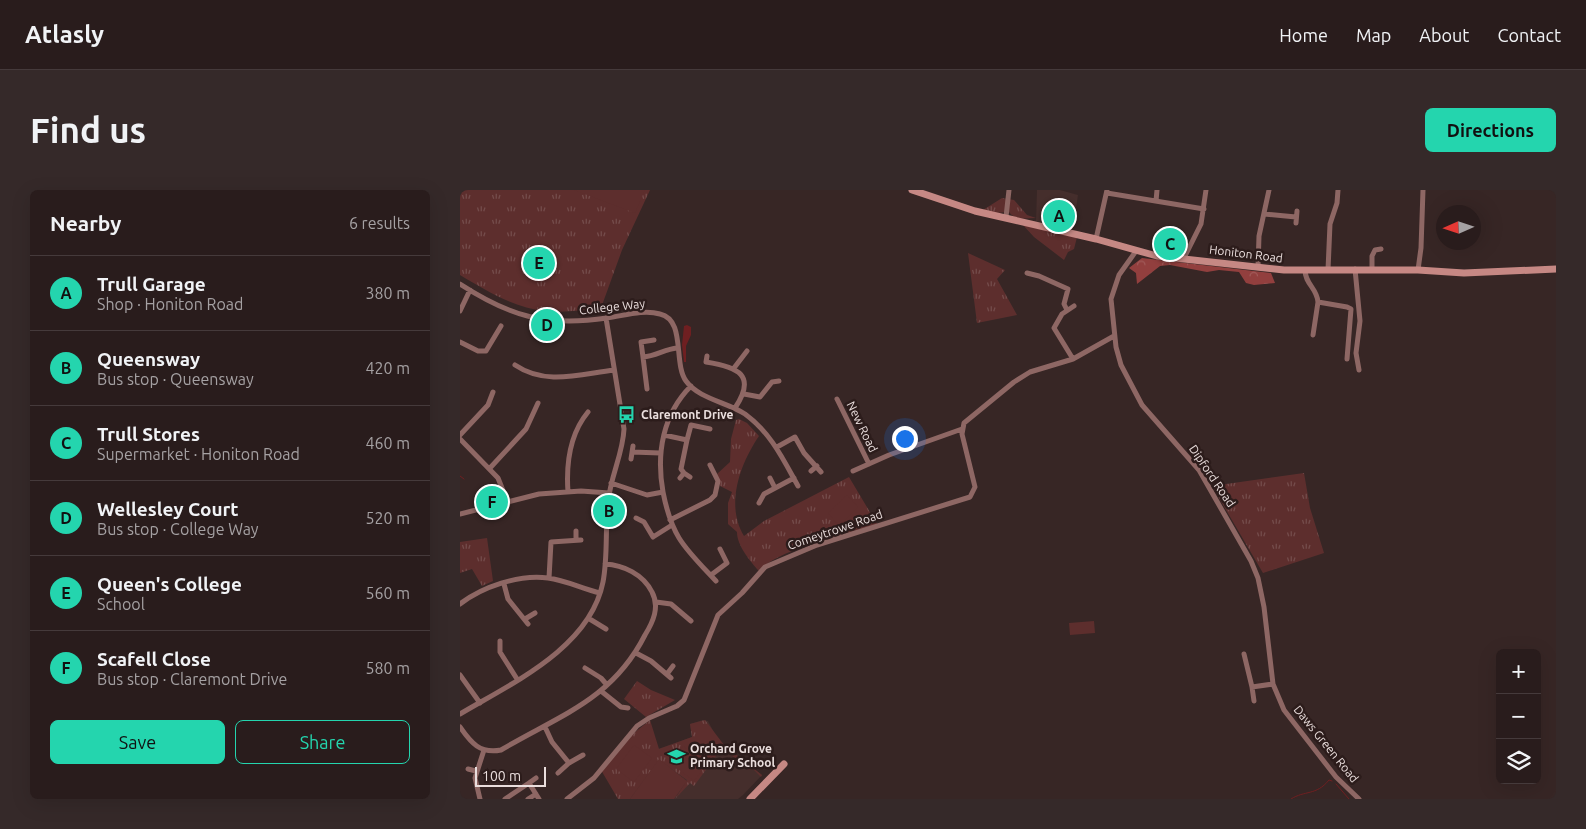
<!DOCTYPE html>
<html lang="en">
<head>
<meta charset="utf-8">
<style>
	:root { --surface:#291c1c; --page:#352929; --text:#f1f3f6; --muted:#a5a1a3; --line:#453a3b; --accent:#24d5ae }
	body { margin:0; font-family:Ubuntu,sans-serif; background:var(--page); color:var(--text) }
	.controls { position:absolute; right:15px; bottom:15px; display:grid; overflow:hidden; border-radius:8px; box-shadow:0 5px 20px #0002 }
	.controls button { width:45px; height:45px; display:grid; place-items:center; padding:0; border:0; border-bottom:1px solid var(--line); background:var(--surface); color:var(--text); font:25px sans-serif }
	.compass { position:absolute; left:976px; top:15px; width:45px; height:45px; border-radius:50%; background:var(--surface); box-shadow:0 5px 20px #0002; rotate:267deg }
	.scale { position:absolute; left:15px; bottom:12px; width:71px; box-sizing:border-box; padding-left:5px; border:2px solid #eadedd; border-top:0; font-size:14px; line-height:18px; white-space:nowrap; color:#eadedd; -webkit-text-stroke:4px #2c1c1b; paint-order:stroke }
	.you { position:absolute; left:444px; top:248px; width:18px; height:18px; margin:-12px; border:4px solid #fff; border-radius:50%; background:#1a73e8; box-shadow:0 0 0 8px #1a73e833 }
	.badge { display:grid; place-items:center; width:32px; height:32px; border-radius:50%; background:var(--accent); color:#111; font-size:16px; font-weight:700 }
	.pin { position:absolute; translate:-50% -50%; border:2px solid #fff; box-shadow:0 1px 5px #0006 }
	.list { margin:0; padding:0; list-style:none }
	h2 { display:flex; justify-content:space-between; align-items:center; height:65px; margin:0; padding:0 20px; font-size:21px }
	h2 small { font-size:16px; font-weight:400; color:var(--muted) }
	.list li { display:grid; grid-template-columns:32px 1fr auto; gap:15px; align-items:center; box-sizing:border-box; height:75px; padding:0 20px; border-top:1px solid var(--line) }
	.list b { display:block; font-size:19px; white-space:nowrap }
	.list p { margin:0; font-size:16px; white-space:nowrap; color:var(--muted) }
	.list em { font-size:16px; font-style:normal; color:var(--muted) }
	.actions { display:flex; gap:10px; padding:15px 20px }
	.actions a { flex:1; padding:11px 0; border:1px solid var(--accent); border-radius:8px; text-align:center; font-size:18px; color:var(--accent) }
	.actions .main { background:var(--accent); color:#111 }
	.icon { flex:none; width:28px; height:28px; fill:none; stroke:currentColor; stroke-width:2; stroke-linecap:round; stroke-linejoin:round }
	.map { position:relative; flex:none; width:1096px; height:609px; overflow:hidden; border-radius:8px }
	header { display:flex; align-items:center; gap:30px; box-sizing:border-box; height:70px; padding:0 25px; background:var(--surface); border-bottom:1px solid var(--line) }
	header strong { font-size:24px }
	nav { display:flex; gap:28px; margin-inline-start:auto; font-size:18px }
	.intro { display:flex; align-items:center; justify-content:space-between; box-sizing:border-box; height:120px; padding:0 30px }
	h1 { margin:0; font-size:35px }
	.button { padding:12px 22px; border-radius:8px; background:var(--accent); color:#111; font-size:18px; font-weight:700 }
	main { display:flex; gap:30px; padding:0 30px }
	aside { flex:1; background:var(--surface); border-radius:8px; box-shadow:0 5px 20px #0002 }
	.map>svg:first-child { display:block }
	.built { fill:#452e2c }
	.grass { fill:url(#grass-tufts) }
	.forest { fill:url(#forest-crowns) }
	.garden { fill:#5d2e2d }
	.water { fill:#6f1f21 }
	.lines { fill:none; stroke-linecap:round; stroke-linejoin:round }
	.stream { stroke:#6f1f21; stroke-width:1 }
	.street { stroke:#8e6764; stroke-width:5 }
	.secondary { stroke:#c68884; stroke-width:7 }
	.labels { text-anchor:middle; stroke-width:5; stroke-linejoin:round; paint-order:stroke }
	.street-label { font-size:12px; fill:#eadedd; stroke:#2c1c1b }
	.poi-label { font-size:12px; font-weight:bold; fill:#eadedd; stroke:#2c1c1b; text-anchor:start }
</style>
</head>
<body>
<header>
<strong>Atlasly</strong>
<nav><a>Home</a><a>Map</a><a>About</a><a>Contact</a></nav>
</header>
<div class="intro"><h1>Find us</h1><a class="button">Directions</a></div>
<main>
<aside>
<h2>Nearby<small>6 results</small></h2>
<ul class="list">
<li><span class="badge">A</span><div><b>Trull Garage</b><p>Shop · Honiton Road</p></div><em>380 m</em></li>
<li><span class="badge">B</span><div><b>Queensway</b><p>Bus stop · Queensway</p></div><em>420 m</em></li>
<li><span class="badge">C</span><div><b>Trull Stores</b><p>Supermarket · Honiton Road</p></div><em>460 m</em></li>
<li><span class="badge">D</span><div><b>Wellesley Court</b><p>Bus stop · College Way</p></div><em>520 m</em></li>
<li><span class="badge">E</span><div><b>Queen's College</b><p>School</p></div><em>560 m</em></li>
<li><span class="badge">F</span><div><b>Scafell Close</b><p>Bus stop · Claremont Drive</p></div><em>580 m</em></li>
</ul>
<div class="actions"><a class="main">Save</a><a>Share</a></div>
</aside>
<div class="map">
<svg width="1096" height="609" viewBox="0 0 1096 609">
	<defs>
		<pattern id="grass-tufts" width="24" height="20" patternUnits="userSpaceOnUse" patternTransform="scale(1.25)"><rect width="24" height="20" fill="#5d2e2d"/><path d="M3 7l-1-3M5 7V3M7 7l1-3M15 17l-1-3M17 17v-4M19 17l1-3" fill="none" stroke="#744c4b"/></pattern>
		<pattern id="forest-crowns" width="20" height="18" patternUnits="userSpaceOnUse" patternTransform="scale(1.25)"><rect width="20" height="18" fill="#923f3e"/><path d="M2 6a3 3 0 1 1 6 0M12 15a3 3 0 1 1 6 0" fill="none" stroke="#a15a59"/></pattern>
	</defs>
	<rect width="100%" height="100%" fill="#372625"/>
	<path class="built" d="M577,0h23l18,5 -5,34 -37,-8z
		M243,530l5,1 8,15 8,9 38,30 -19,20 -5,4h-120l40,-50 34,-12 -2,-13z"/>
	<path class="grass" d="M0,0h190l-28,60 -21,58c-18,2 -37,5 -55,3 -32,-3 -59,-20 -86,-36z
		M542,8l12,2 13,15 9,3c-10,0 -21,3 -27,-6l-14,1 -12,-3z
		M563,35l54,12 -3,12 -6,3 -4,8 -30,-23z
		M508,63l37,17 -8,9 20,36 -40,8z
		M279,229l8,4 12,13c-19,28 -34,69 -15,100l20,-15 85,-44 28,47c-30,10 -99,25 -118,47 -10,-11 -22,-26 -22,-39l-9,-8v-21l4,-11 -12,-6 -3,-12 13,-12 1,-23 5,-19z
		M844,283l6,35 14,45 -61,20 -51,-87z
		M27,348l6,43 -11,5 -10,-17 -12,4v-31z
		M177,491l14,9 24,10 -29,17 -22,-18z
		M190,530l9,29 33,-12 -2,-13 15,-4 19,25 -30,41 -4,-3 -15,16 12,-19 -28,-20 -29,39h-12l-17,-29 28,-33z"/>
	<path class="forest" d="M682,68l129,15 4,10 -21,2 -8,-2 -7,-11 -20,-2 -12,2 -37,-7 -10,1 -23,18 -1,-11 -7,-5z"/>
	<path class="garden" d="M114,0h71l-10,23z
		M387,305l11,12 -19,19 -11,-13z
		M634,431l1,12 -25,2 -1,-12z
		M174,555l18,13 -18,24 -18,-13z
		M264,555l38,30 -1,2 -8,-8 -5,1 -26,-23z
		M223,556l24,18 -13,17 -24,-18z
		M199,569l28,22 -13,18h-44z"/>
	<path class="water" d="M227,135l4,2v8l-5,11v16h-2l-2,-17 2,-19z"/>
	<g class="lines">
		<path class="stream" d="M0,286l4,3
			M876,594l13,15
			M831,609c14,-9 25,-3 38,-19l3,1"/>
		<path class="street" d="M647,3l97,16
			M696,11l1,-11
			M804,24l32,3
			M546,27l3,-27
			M836,33l1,-12
			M636,49l11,-49
			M676,61l-17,24 -8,24 5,48 5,18 21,40 57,65 52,91 7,17 6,29 9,77 11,26 52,67 23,22
			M724,68l17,-34 5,-34
			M798,77l1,-31 10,-46
			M895,79l5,52 -4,32 3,17
			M912,79v-13l3,-6 6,-1
			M845,80c0,14 12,18 13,32l29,5 4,2 -4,50
			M868,80l2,-46 7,-21 1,-13
			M958,80l3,-22 2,-58
			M567,83l12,3 29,13 -4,15 3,6
			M0,94c51,33 87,43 147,34 16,-2 36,-9 53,-4 26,6 13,49 26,67 13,18 41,21 59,33 26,19 38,45 53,72
			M0,121l10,-21
			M853,145l5,-33
			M0,152l18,9h8l15,-25
			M247,166l-1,6c32,5 51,13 29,46
			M183,167l-2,-15 13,-2
			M613,169l-19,-31 8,-14 12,-8
			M55,175c31,21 65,9 99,5
			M274,178l13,-17
			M187,199l-4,-32c13,-1 22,-8 34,-9
			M284,204l16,3 12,-15 7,-1
			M377,209l32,65
			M0,245l28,-30 5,-13
			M204,245l23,5 -6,29 3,4
			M0,249l38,39 10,25
			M227,250l4,-15 19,4
			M317,257l18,-10 9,16 17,19
			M172,262l28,1
			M171,269l2,-13
			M30,278l36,-39 12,-26
			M351,281l6,-5
			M393,281l36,-16 73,-26
			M220,288l4,-5 6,4
			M310,288l5,10
			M151,293l36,12 16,-3c-7,-39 0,-78 28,-106
			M108,302c-2,-28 1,-57 20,-80
			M203,302c9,46 22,56 53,89
			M299,313l5,-9 30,-16
			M0,324l79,-20 42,-3 28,2
			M176,328l8,4 9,15 19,-12
			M210,330l40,-20 5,-5 3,-14 -8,-16
			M116,341v9
			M251,385l16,-12 -7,-14
			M89,388l2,-36 30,-2
			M44,394l4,15 20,25
			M196,412l15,2 20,17
			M0,414c22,-17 59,-30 88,-26 17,2 35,11 52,15
			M128,428l18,11
			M65,429l10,-6
			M40,451v11l17,27
			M176,463l15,8 20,17
			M784,464l8,33 21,-3
			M125,478l16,10 6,7
			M207,484l6,-8
			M0,485l20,28
			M792,497l2,14
			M141,501l20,16 7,1
			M0,524c52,-31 130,-66 143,-132 5,-26 2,-53 5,-79 2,-26 15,-49 16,-74l-18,-111
			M0,537c11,16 20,27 41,23 59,-35 111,-50 144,-115 8,-13 15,-28 7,-43 -9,-18 -29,-27 -47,-28
			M85,537l7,15 17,21 14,-8
			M8,579l8,2
			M98,583l11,-10
			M69,593l7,-5
			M20,609l-5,-21 9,-28
			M45,609l24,-16 10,16
			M68,609l8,-5
			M107,609l27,-21 43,-52 12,-8 28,-12 7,-6 34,-85 24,-22 23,-26 52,-22 153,-48 5,-10 -13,-53 2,-11 50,-41 16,-10 43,-13 41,-23"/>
		<path class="secondary" d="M452,0l63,21 121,28 61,17 127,14h134l46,3 92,-4
			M290,609l34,-35"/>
	</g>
	<defs>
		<symbol id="bus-bare" viewBox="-9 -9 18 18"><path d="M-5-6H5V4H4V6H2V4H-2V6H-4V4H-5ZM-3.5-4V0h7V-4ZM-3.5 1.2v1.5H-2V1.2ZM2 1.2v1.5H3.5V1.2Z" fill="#24d5ae" stroke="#2c1c1b" stroke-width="2.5" paint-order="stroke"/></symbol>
		<symbol id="school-bare" viewBox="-9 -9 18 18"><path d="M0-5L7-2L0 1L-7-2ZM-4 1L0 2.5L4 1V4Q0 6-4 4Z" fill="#24d5ae" stroke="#2c1c1b" stroke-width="2.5" paint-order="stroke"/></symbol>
	</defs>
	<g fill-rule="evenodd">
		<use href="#bus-bare" x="154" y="212" width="25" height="25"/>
		<use href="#school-bare" x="204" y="554" width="25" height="25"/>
	</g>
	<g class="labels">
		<g class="street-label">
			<text transform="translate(786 64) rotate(7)" y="4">Honiton Road</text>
			<text transform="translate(152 117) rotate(-6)" y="4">College Way</text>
			<text transform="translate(402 237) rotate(64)" y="4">New Road</text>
			<text transform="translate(752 286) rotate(56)" y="4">Dipford Road</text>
			<text transform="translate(375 340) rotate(-19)" y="4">Comeytrowe Road</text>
			<text transform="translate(866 554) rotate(51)" y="4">Daws Green Road</text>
		</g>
		<g class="poi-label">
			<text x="181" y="229">Claremont Drive</text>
			<text x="230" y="563">Orchard Grove<tspan x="230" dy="14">Primary School</tspan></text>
		</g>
	</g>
</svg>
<div class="controls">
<button>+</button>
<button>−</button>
<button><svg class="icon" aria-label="layers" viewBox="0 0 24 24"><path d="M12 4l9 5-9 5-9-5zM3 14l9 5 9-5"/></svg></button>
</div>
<svg class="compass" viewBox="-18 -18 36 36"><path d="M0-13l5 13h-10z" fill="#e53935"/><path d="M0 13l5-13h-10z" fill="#a5a1a3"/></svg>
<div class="scale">100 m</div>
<div class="you"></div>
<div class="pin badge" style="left:599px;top:26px">A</div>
<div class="pin badge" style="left:149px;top:321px">B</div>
<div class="pin badge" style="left:710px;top:54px">C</div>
<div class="pin badge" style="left:87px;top:135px">D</div>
<div class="pin badge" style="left:79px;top:73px">E</div>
<div class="pin badge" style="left:32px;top:312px">F</div>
</div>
</main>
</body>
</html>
